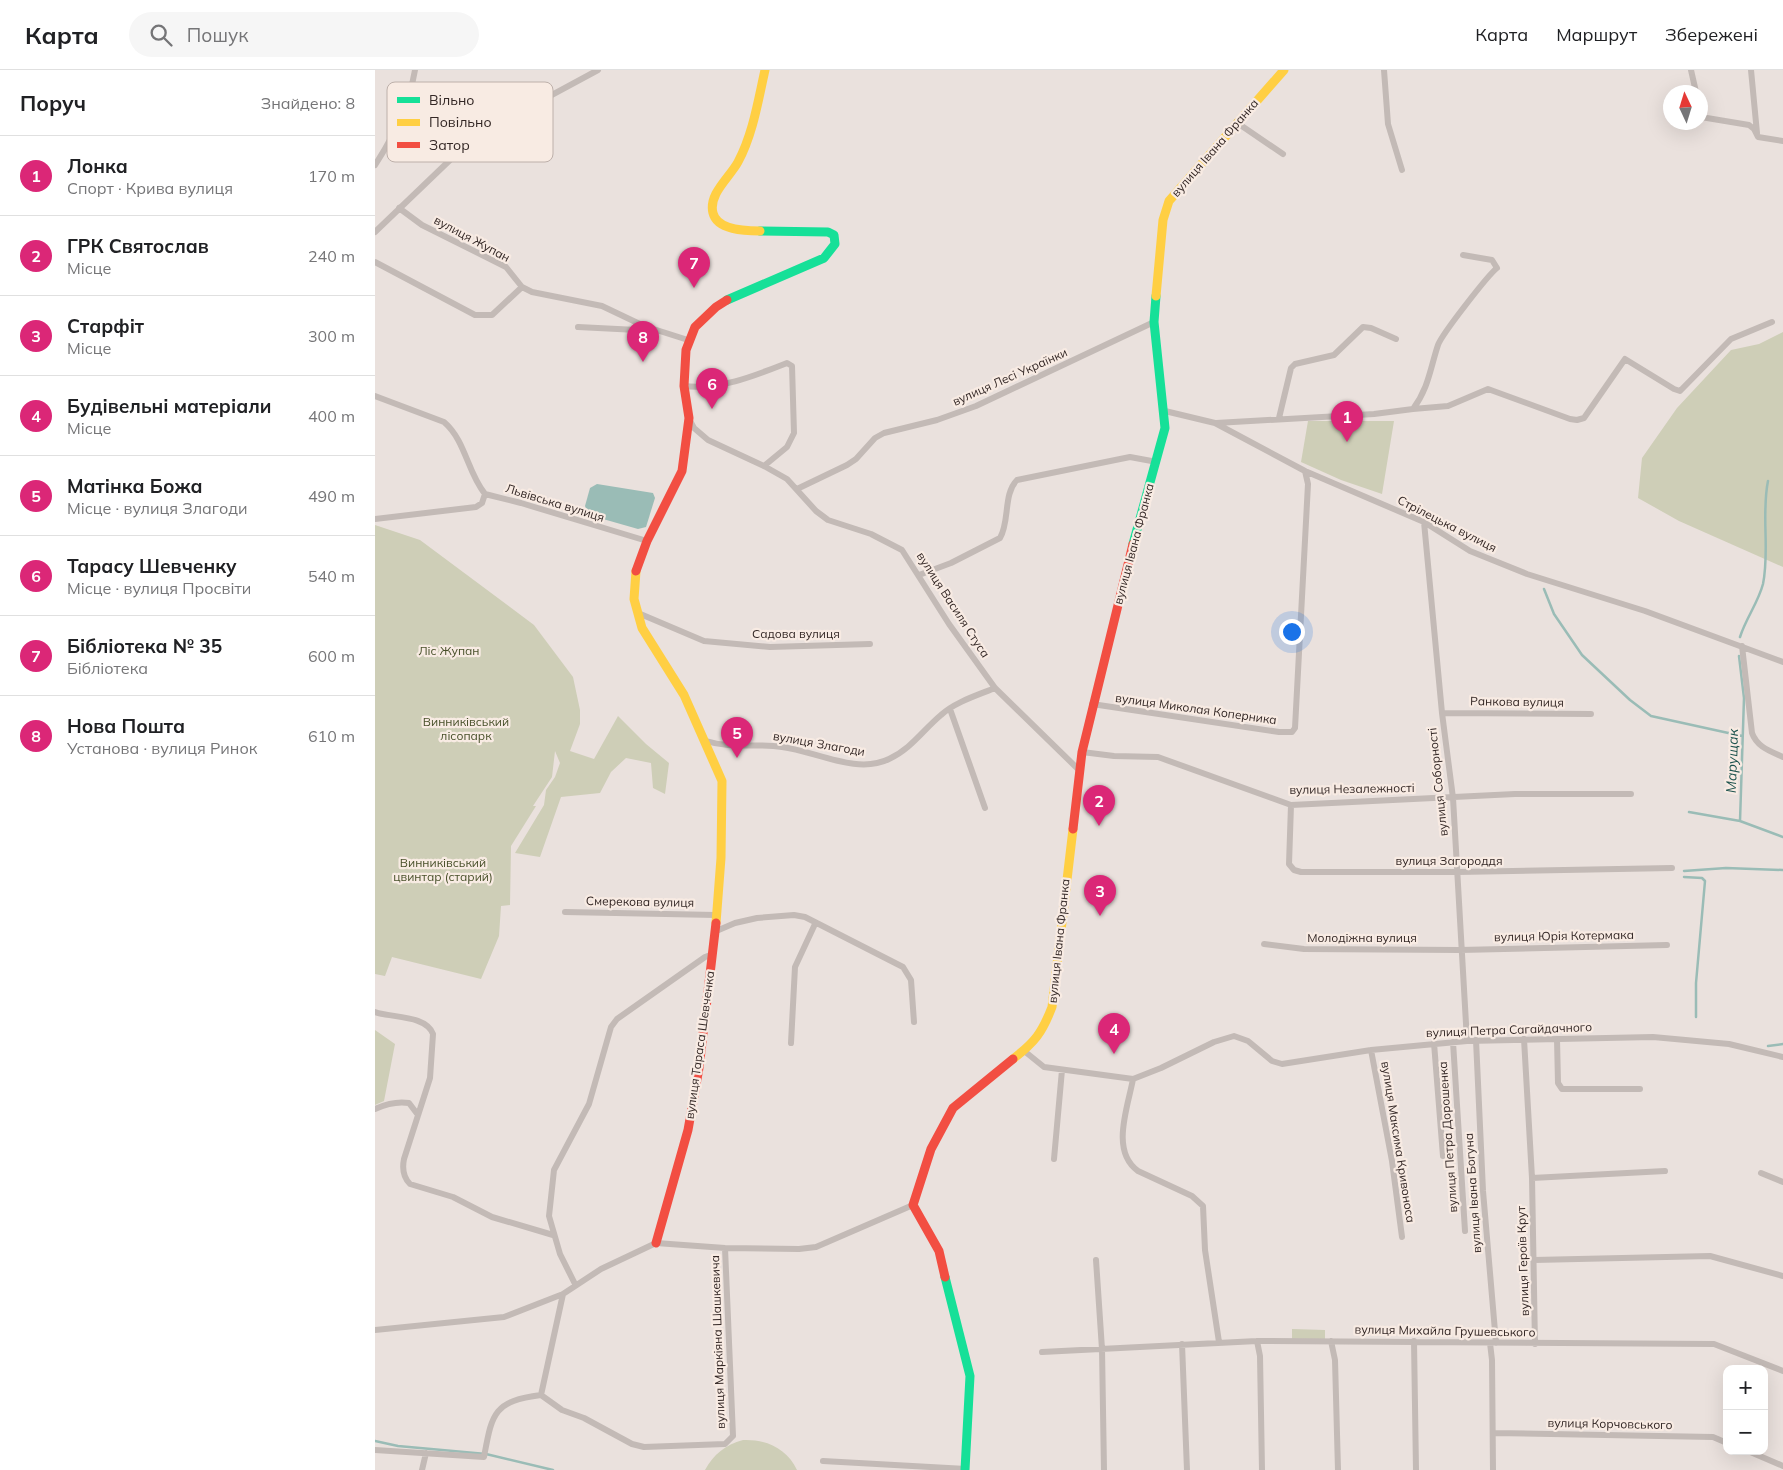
<!DOCTYPE html>
<html lang="uk">
<head>
<meta charset="utf-8">
<style>
	:root { --surface:#fff; --page:#f6f6f6; --text:#202124; --muted:#757577; --line:#e0e0e0; --accent:#db2777 }
	body { margin:0; font-family:Mulish,sans-serif; background:var(--page); color:var(--text) }
	.controls { position:absolute; right:15px; bottom:15px; display:grid; overflow:hidden; border-radius:10px; box-shadow:0 5px 20px #0002 }
	.controls button { width:45px; height:45px; display:grid; place-items:center; padding:0; border:0; border-bottom:1px solid var(--line); background:var(--surface); color:var(--text); font:25px sans-serif }
	.compass { position:absolute; left:1288px; top:15px; width:45px; height:45px; border-radius:50%; background:var(--surface); box-shadow:0 5px 20px #0002; rotate:356deg }
	.you { position:absolute; left:916px; top:561px; width:18px; height:18px; margin:-12px; border:4px solid #fff; border-radius:50%; background:#1a73e8; box-shadow:0 0 0 8px #1a73e833 }
	.badge { display:grid; place-items:center; width:32px; height:32px; border-radius:50%; background:var(--accent); color:#fff; font-size:16px; font-weight:700 }
	.pin { position:absolute; translate:-50% -41px; filter:drop-shadow(0 1px 2px #0008) }
	.pin::after { content:''; position:absolute; top:26px; width:18px; height:15px; background:inherit; clip-path:polygon(0 0,100% 0,50% 100%) }
	.list { margin:0; padding:0; list-style:none }
	h2 { display:flex; justify-content:space-between; align-items:center; height:65px; margin:0; padding:0 20px; font-size:21px }
	h2 small { font-size:16px; font-weight:400; color:var(--muted) }
	.list li { display:grid; grid-template-columns:32px 1fr auto; gap:15px; align-items:center; box-sizing:border-box; height:80px; padding:0 20px; border-top:1px solid var(--line) }
	.list b { display:block; font-size:19px; white-space:nowrap }
	.list p { margin:0; font-size:16px; white-space:nowrap; color:var(--muted) }
	.list em { font-size:16px; font-style:normal; color:var(--muted) }
	.icon { flex:none; width:28px; height:28px; fill:none; stroke:currentColor; stroke-width:2; stroke-linecap:round; stroke-linejoin:round }
	.map { position:relative; flex:none; width:1408px; height:1400px; overflow:hidden }
	header { display:flex; align-items:center; gap:30px; box-sizing:border-box; height:70px; padding:0 25px; background:var(--surface); border-bottom:1px solid var(--line) }
	header strong { font-size:24px }
	nav { display:flex; gap:28px; margin-inline-start:auto; font-size:18px }
	.search { width:350px; height:45px; background:var(--page); display:flex; align-items:center; gap:12px; box-sizing:border-box; padding:0 18px; border-radius:28px; color:var(--muted); font-size:19px }
	main { display:flex }
	aside { flex:1; background:var(--surface) }
	.map>svg:first-child { display:block }
	.green { fill:#ceceb7 }
	.water { fill:#9abcb6 }
	.lines { fill:none; stroke-linecap:round; stroke-linejoin:round }
	.stream { stroke:#9abcb6; stroke-width:2.5 }
	.street { stroke:#c3bab6; stroke-width:6 }
	.fast { stroke:#16e098; stroke-width:9 }
	.slow { stroke:#ffcf43; stroke-width:9 }
	.jam { stroke:#f24e42; stroke-width:9 }
	.labels { text-anchor:middle; stroke-width:4.5; stroke-linejoin:round; paint-order:stroke }
	.street-label { font-size:12px; fill:#332725; stroke:#f8ebe3 }
	.park-label { font-size:12px; fill:#48502a; stroke:#f8ebe3 }
	.water-label { font-size:14px; font-style:italic; fill:#1c524d; stroke:#f8ebe3 }
	.key { fill:#f8ebe3; stroke:#bdb0aa; stroke-width:1 }
	.key-label { font-size:14px; fill:#332725 }
</style>
</head>
<body>
<header>
<strong>Карта</strong>
<div class="search"><svg class="icon" aria-label="search" viewBox="0 0 24 24"><circle cx="10" cy="10" r="6"/><path d="M15 15l6 6"/></svg>Пошук</div>
<nav><a>Карта</a><a>Маршрут</a><a>Збережені</a></nav>
</header>
<main>
<aside>
<h2>Поруч<small>Знайдено: 8</small></h2>
<ul class="list">
<li><span class="badge">1</span><div><b>Лонка</b><p>Спорт · Крива вулиця</p></div><em>170 m</em></li>
<li><span class="badge">2</span><div><b>ГРК Святослав</b><p>Місце</p></div><em>240 m</em></li>
<li><span class="badge">3</span><div><b>Старфіт</b><p>Місце</p></div><em>300 m</em></li>
<li><span class="badge">4</span><div><b>Будівельні матеріали</b><p>Місце</p></div><em>400 m</em></li>
<li><span class="badge">5</span><div><b>Матінка Божа</b><p>Місце · вулиця Злагоди</p></div><em>490 m</em></li>
<li><span class="badge">6</span><div><b>Тарасу Шевченку</b><p>Місце · вулиця Просвіти</p></div><em>540 m</em></li>
<li><span class="badge">7</span><div><b>Бібліотека № 35</b><p>Бібліотека</p></div><em>600 m</em></li>
<li><span class="badge">8</span><div><b>Нова Пошта</b><p>Установа · вулиця Ринок</p></div><em>610 m</em></li>
</ul>
</aside>
<div class="map">
<svg width="1408" height="1400" viewBox="0 0 1408 1400">
	<rect width="100%" height="100%" fill="#eae1dd"/>
	<path class="green" d="M1408,262v235l-104,-46 -41,-23 4,-40 35,-50 54,-58 28,-6z
		M933,351h86l-12,73 -41,-14 -40,-18z
		M0,455l45,15 114,85 39,52 7,33v14l-10,27 24,8 24,-43 28,28 23,19 -4,31 -12,-6 -2,-25 -25,-5 -15,14 -11,21 -39,4 -21,60 -25,-4 29,-48 2,-15 9,-13 5,-14 -5,-12 -3,26 -19,29h3l-25,40 -1,59 -9,1 -2,30 -18,43 -89,-22 -7,19 -10,-2z
		M0,960l20,14 -11,57 -9,4z
		M917,1259l33,1v10h-33z
		M368,1370c22,-1 44,8 54,30h-92c9,-16 20,-25 38,-30z"/>
	<path class="water" d="M222,414l56,9 2,5 -9,29 -8,2 -49,-14 -4,-9 5,-18z"/>
	<g class="lines">
		<path class="stream" d="M1169,519l10,25 28,41 48,45 21,16 91,20
			M1365,567c6,-19 18,-34 23,-53 7,-34 -2,-69 5,-103
			M1364,586l5,42 -4,123
			M1314,742l51,9 43,16
			M1309,801l42,-3 57,2
			M1309,807l18,1 3,3 -9,102v34
			M1393,976l15,-2
			M0,1371l23,5 88,8 67,16"/>
		<path class="street" d="M1009,0l4,54 14,46
			M1316,0l5,22
			M1376,0l6,63
			M1326,47l48,8 5,4 4,8 25,4
			M861,52l47,32
			M0,95c19,-29 34,-60 40,-95
			M24,138l23,17 84,42 16,20 10,5 70,14 42,20 44,14
			M0,162l99,-95 124,-67
			M0,192l100,53h17l30,-28
			M203,257l59,3 7,-4
			M309,316c36,4 70,-10 103,-23l5,3 2,67 -7,14 -23,19
			M0,326l69,26c22,19 23,50 41,72
			M1038,339l35,-3 40,-17 82,30 7,1 7,-2 41,-59 49,30 6,2 51,-52 41,-17
			M790,341l50,12 90,48 119,51 46,29 57,23 118,37 138,51
			M904,348l12,-50 4,-4 39,-9 29,-28 8,1 25,11
			M314,349l5,9 14,12 56,26 23,13 29,32 12,9 43,14 31,16 47,74 46,64 84,82
			M841,353l158,-9 39,-5c16,-22 17,-40 25,-64 4,-11 50,-70 59,-77l-5,-8 -29,-5
			M422,419l50,-24 9,-6 19,-21 9,-5 53,-13 39,-14 178,-84
			M0,449l101,-12 6,-4 3,-9 36,9 126,38
			M1049,452l18,191 11,85 14,243
			M544,505l32,-12 49,-25c10,-17 3,-44 17,-58l113,-23 27,5
			M263,543l66,28 66,6 100,-3
			M1367,576l10,87c5,14 18,18 31,24
			M717,634l187,28h13l3,-4 13,-244 -3,-13
			M575,639l35,99
			M1067,643l149,1
			M331,671c25,8 50,2 76,6 33,4 75,28 107,12 22,-10 34,-29 52,-44 14,-13 37,-20 54,-27
			M707,682l32,4 44,1 133,48 224,-11h116
			M916,735l-2,59 5,6 7,2h157l214,-4
			M190,842l151,3
			M339,862l21,-9 22,-5 37,-3 11,2 98,50 8,13 3,42
			M889,874l40,5 156,1 207,-5
			M0,942c17,6 51,3 58,22l-3,44 -26,81c-2,10 -1,18 6,25l43,13 39,20 61,18
			M1149,969l8,139 3,166
			M1182,969l1,44 4,6h78
			M1101,970l7,151 13,152
			M1078,972l12,189
			M416,973l4,-76 20,-43
			M1059,973l9,113
			M648,980l21,17 89,12 28,-11 53,-26 20,-6 14,5 24,20 10,3 89,-14 96,-9 186,-4 76,7 54,13
			M996,980l21,111 10,76
			M758,1009c-5,28 -23,72 5,92l54,25 11,10 2,44 14,92
			M0,1039c11,-5 22,-8 34,-6l9,12
			M679,1089l8,-89
			M1386,1103l22,9
			M1157,1108l133,-7
			M721,1190l6,89 2,121
			M1159,1190l176,-4 73,20
			M200,1214l-15,-30 -11,-38 5,-46 35,-66 22,-77 6,-8 88,-62 8,-3
			M0,1260l129,-13 59,-23 38,-25 55,-26 69,5 74,1 17,-2 97,-42
			M882,1271l3,15 2,114
			M956,1271l4,19 3,110
			M1039,1271l2,129
			M1115,1273l2,17 1,110
			M807,1274l5,126
			M667,1282l215,-11 457,3 69,27
			M166,1325l21,15 22,8 48,26 12,3 81,-3 8,-8 -8,-188
			M1118,1363l220,4 14,6
			M0,1380l109,7c8,-43 9,-56 57,-62l22,-101
			M1373,1381l35,15
			M448,1391l143,8
			M47,1400l4,-17"/>
		<path class="fast" d="M352,230l97,-42 11,-14 -1,-9 -6,-3 -68,-1
			M758,474l32,-116 -11,-106 2,-26
			M570,1207l25,99 -5,94"/>
		<path class="slow" d="M385,161c-15,0 -43,-1 -47,-18 -5,-19 17,-36 25,-51 15,-28 20,-61 27,-92
			M781,226l7,-76 6,-19 115,-131
			M261,501l-2,28 8,29 42,67 38,86 -1,77 -5,65
			M638,989c22,-17 29,-26 39,-52l21,-178"/>
		<path class="jam" d="M261,501l11,-30 35,-70 7,-53 -5,-32 2,-36 9,-23 21,-20 11,-7
			M698,759l9,-77 51,-208
			M281,1173l32,-113 11,-62 17,-145
			M570,1207l-6,-26 -26,-46 18,-56 22,-41 60,-49"/>
	</g>
	<g class="labels">
		<g class="street-label">
			<text transform="translate(840 78) rotate(-49)" y="4">вулиця Івана Франка</text>
			<text transform="translate(97 169) rotate(28)" y="4">вулиця Жупан</text>
			<text transform="translate(635 307) rotate(-24)" y="4">вулиця Лесі Українки</text>
			<text transform="translate(180 433) rotate(17)" y="4">Львівська вулиця</text>
			<text transform="translate(1072 454) rotate(27)" y="4">Стрілецька вулиця</text>
			<text transform="translate(759 474) rotate(-75)" y="4">вулиця Івана Франка</text>
			<text transform="translate(578 535) rotate(57)" y="4">вулиця Василя Стуса</text>
			<text x="421" y="568">Садова вулиця</text>
			<text transform="translate(1142 632) rotate(1)" y="4">Ранкова вулиця</text>
			<text transform="translate(821 639) rotate(8)" y="4">вулиця Миколая Коперника</text>
			<text transform="translate(444 674) rotate(10)" y="4">вулиця Злагоди</text>
			<text transform="translate(1063 712) rotate(-96)" y="4">вулиця Соборності</text>
			<text transform="translate(977 719) rotate(-1)" y="4">вулиця Незалежності</text>
			<text x="1074" y="795">вулиця Загороддя</text>
			<text transform="translate(265 832) rotate(1)" y="4">Смерекова вулиця</text>
			<text transform="translate(1189 866) rotate(-1)" y="4">вулиця Юрія Котермака</text>
			<text x="987" y="872">Молодіжна вулиця</text>
			<text transform="translate(684 871) rotate(-84)" y="4">вулиця Івана Франка</text>
			<text transform="translate(1134 960) rotate(-2)" y="4">вулиця Петра Сагайдачного</text>
			<text transform="translate(325 975) rotate(-82)" y="4">вулиця Тараса Шевченка</text>
			<text transform="translate(1073 1067) rotate(-94)" y="4">вулиця Петра Дорошенка</text>
			<text transform="translate(1023 1072) rotate(81)" y="4">вулиця Максима Кривоноса</text>
			<text transform="translate(1098 1123) rotate(-94)" y="4">вулиця Івана Богуна</text>
			<text transform="translate(1148 1191) rotate(-92)" y="4">вулиця Героїв Крут</text>
			<text transform="translate(1070 1261) rotate(1)" y="4">вулиця Михайла Грушевського</text>
			<text transform="translate(343 1272) rotate(-92)" y="4">вулиця Маркіяна Шашкевича</text>
			<text transform="translate(1235 1354) rotate(1)" y="4">вулиця Корчовського</text>
		</g>
		<g class="park-label">
			<text x="74" y="585">Ліс Жупан</text>
			<text x="91" y="656">Винниківський<tspan x="91" dy="14">лісопарк</tspan></text>
			<text x="68" y="797">Винниківський<tspan x="68" dy="14">цвинтар (старий)</tspan></text>
		</g>
		<g class="water-label">
			<text transform="translate(1357 691) rotate(-88)" y="5">Марущак</text>
		</g>
	</g>
	<rect x="12" y="12" width="166" height="80" rx="8" class="key"/>
	<rect x="22" y="27" width="23" height="6" fill="#16e098"/>
	<rect x="22" y="49" width="23" height="7" fill="#ffcf43"/>
	<rect x="22" y="72" width="23" height="6" fill="#f24e42"/>
	<g class="key-label">
		<text x="54" y="35">Вільно</text>
		<text x="54" y="57">Повільно</text>
		<text x="54" y="80">Затор</text>
	</g>
</svg>
<div class="controls">
<button>+</button>
<button>−</button>
</div>
<svg class="compass" viewBox="-18 -18 36 36"><path d="M0-13l5 13h-10z" fill="#e53935"/><path d="M0 13l5-13h-10z" fill="#757577"/></svg>
<div class="you"></div>
<div class="pin badge" style="left:972px;top:372px">1</div>
<div class="pin badge" style="left:724px;top:756px">2</div>
<div class="pin badge" style="left:725px;top:846px">3</div>
<div class="pin badge" style="left:739px;top:984px">4</div>
<div class="pin badge" style="left:362px;top:688px">5</div>
<div class="pin badge" style="left:337px;top:339px">6</div>
<div class="pin badge" style="left:319px;top:218px">7</div>
<div class="pin badge" style="left:268px;top:292px">8</div>
</div>
</main>
</body>
</html>
